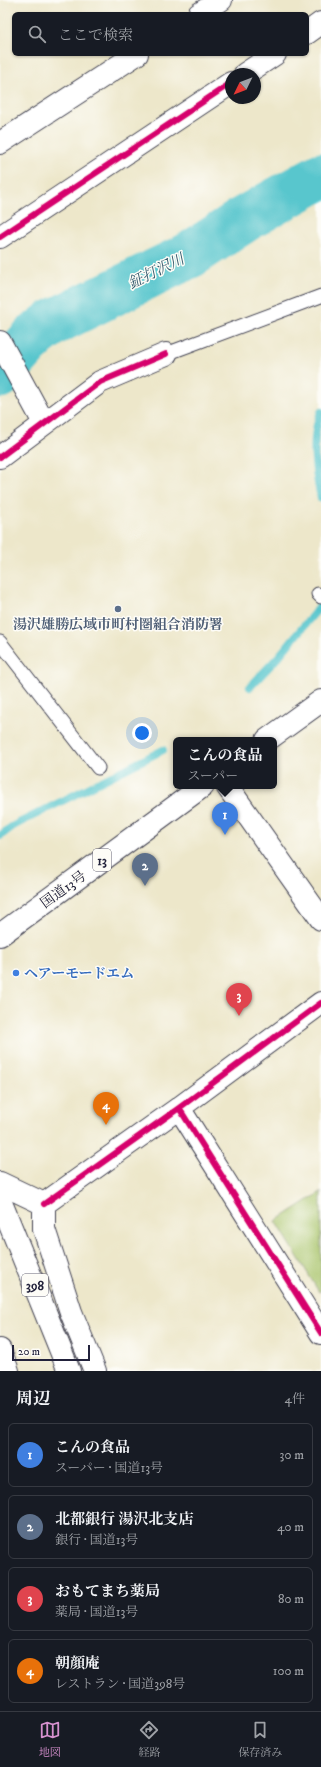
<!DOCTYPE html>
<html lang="ja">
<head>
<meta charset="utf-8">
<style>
	:root { --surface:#171b24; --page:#242831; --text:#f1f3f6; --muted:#9ea1a6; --line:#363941; --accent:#d690ce }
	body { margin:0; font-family:"IM FELL DW Pica","Noto Serif JP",serif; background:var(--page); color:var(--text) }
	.compass { position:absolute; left:225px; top:68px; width:36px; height:36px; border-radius:50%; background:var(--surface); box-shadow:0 1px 3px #0004; rotate:227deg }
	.scale { position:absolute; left:12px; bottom:10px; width:78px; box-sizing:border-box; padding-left:4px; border:2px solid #22223b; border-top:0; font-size:11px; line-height:14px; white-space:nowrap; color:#22223b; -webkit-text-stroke:3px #fdfcf7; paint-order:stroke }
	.you { position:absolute; left:142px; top:733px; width:14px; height:14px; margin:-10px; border:3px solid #fff; border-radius:50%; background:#1a73e8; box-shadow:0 0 0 6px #1a73e833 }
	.badge { display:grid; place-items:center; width:26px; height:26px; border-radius:50%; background:var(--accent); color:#fff; font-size:13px; font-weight:700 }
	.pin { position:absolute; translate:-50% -33px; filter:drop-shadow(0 1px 2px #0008) }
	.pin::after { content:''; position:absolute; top:21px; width:14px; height:12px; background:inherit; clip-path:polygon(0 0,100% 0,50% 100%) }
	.popup { position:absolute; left:173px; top:737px; width:104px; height:52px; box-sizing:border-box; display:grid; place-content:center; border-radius:6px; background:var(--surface); filter:drop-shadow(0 1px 3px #0005); font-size:13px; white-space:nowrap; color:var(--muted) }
	.popup b { font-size:15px; color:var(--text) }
	.popup::after { content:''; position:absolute; left:50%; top:100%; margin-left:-8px; border:8px solid transparent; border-top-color:var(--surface) }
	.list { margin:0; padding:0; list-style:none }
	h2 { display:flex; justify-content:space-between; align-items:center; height:52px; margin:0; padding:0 16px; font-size:17px }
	h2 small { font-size:13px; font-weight:400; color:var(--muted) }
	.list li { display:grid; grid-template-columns:26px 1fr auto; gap:12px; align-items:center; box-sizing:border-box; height:64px; margin:0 8px 8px; padding:0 8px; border:1px solid var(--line); border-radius:6px }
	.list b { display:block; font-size:15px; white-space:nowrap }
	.list p { margin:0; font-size:13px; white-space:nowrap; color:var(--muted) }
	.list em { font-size:13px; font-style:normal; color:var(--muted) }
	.icon { flex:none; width:22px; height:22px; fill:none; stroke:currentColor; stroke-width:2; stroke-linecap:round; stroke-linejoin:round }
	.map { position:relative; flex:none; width:321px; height:1371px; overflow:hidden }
	.search { position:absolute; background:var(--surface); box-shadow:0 1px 3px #0004; left:12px; right:12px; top:12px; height:44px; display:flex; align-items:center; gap:10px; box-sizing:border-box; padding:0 14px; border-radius:6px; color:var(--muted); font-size:15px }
	.sheet { height:340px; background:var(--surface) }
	nav { display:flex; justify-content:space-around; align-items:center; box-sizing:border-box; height:56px; border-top:1px solid var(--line); background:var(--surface); font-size:11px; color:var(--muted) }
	nav a { display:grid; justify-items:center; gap:2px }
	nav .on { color:var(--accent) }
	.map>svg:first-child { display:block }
	.green { fill:#a8c46a; stroke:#657352 }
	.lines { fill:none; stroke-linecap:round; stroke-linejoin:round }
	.stream { stroke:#58c6cd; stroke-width:8 }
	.river { stroke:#58c6cd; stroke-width:47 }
	.lane-casing { stroke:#404050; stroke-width:15 }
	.street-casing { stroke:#404050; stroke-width:24 }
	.highway-casing { stroke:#404050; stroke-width:24 }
	.lane { stroke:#fff; stroke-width:13 }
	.street { stroke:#fff; stroke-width:22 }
	.highway { stroke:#fff; stroke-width:22 }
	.cycleway-casing { stroke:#fdfcf7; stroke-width:8 }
	.cycleway { stroke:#d6006c; stroke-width:6 }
	.service-dot { fill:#5c6f8a; stroke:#fdfcf7; stroke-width:1.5 }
	.shop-dot { fill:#3f7fe0; stroke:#fdfcf7; stroke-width:1.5 }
	.labels { text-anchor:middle; stroke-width:3; stroke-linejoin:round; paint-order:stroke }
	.shield { fill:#fdfcf7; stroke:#646373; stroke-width:1 }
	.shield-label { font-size:13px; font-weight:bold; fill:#22223b }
	.service-label { font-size:14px; font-weight:bold; fill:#4e5e75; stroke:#fdfcf7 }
	.street-label { font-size:14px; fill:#22223b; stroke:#fdfcf7 }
	.shop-label { font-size:14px; font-weight:bold; fill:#366cbe; stroke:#fdfcf7; text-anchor:start }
	.water-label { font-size:15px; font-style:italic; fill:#355b6e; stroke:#fdfcf7 }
</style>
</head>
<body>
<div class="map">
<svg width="321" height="1371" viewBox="0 0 321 1371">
	<rect width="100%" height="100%" fill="#fdfcf7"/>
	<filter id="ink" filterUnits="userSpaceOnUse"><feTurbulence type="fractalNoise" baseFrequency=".025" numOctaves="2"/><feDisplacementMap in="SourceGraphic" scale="8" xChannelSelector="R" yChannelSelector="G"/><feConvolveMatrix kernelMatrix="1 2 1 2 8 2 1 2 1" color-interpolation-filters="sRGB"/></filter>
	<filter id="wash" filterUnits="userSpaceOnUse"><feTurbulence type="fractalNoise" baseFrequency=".012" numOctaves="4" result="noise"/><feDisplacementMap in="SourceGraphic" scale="16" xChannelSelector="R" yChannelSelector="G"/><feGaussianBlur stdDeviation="0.9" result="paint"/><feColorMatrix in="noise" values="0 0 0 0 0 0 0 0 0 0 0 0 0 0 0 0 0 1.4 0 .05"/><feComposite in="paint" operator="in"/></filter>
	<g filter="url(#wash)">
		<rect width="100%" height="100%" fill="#ede7ca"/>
		<path class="green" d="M321,1192v99l-2,1 -43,-71z"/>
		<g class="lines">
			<path class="stream" d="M321,412c-11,26 -6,59 0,86
				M250,687l29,-31 42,-51
				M0,836l13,-10 150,-76"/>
			<path class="river" d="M0,375l35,-39 17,-13 138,-68 58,-38 73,-41"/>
		</g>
	</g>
	<g filter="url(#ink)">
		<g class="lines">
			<defs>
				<path id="lane" d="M166,354l155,-58
					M318,594l3,3
					M0,642l98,126"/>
				<path id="street" d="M199,14l22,-14
					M307,33l14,-10
					M245,74l30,-20
					M0,143l137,-89
					M0,237l231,-154
					M0,342l44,81
					M0,457l100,-75 66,-28
					M227,786l94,133
					M179,1108l142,225
					M0,1183l44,21
					M44,1204l135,-96 142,-105
					M44,1204v25l27,83 24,59
					M0,1350l8,21"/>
				<path id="highway" d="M267,740l54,-39
					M0,935l203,-149
					M0,1200l69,171"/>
			</defs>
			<use href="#lane" class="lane-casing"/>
			<use href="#street" class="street-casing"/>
			<use href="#highway" class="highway-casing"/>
			<use href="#lane" class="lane"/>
			<use href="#street" class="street"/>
			<use href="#highway" class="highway"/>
			<defs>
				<path id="cycleway" d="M0,237l231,-154
					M0,457l100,-75 66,-28
					M179,1108l142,225
					M44,1204l135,-96 142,-105"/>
			</defs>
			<use href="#cycleway" class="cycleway-casing"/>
			<use href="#cycleway" class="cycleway"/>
		</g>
	</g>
	<circle class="service-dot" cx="118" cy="609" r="4"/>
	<circle class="shop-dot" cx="16" cy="973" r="4"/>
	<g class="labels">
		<g class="shield">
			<rect x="93" y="849" width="18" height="22" rx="3"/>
			<rect x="22" y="1274" width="26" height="22" rx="3"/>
		</g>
		<g class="shield-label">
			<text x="102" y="865">13</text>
			<text x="35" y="1290">398</text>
		</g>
		<g class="service-label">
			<text x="118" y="629">湯沢雄勝広域市町村圏組合消防署</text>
		</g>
		<g class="street-label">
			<text transform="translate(63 889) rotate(-36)" y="5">国道13号</text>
		</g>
		<g class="shop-label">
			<text x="24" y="978">ヘアーモードエム</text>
		</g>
		<g class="water-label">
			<text transform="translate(156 271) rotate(-26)" y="5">鉦打沢川</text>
		</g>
	</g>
</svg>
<svg class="compass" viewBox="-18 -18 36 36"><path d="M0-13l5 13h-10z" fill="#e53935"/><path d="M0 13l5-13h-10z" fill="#9ea1a6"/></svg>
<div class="scale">20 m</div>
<div class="you"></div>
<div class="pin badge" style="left:225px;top:835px;background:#3f7fe0">1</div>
<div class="popup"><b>こんの食品</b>スーパー</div>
<div class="pin badge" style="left:145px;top:886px;background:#5c6f8a">2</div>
<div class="pin badge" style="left:239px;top:1016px;background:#e0444e">3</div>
<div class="pin badge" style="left:106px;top:1125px;background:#e8710a">4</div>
<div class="search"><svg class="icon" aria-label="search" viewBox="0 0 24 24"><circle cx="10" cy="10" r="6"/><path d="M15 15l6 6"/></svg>ここで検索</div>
</div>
<section class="sheet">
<h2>周辺<small>4件</small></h2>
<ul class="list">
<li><span class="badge" style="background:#3f7fe0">1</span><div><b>こんの食品</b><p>スーパー · 国道13号</p></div><em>30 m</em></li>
<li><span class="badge" style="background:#5c6f8a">2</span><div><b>北都銀行 湯沢北支店</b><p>銀行 · 国道13号</p></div><em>40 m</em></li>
<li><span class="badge" style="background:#e0444e">3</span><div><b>おもてまち薬局</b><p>薬局 · 国道13号</p></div><em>80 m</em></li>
<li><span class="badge" style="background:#e8710a">4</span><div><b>朝顔庵</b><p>レストラン · 国道398号</p></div><em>100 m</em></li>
</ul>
</section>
<nav>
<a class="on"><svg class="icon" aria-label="map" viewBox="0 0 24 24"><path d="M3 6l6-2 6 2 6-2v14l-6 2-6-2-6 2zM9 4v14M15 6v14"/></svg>地図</a>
<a><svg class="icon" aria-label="directions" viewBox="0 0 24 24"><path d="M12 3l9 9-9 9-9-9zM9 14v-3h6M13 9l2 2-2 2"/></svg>経路</a>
<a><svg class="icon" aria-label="saved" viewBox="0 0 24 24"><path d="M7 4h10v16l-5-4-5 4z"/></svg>保存済み</a>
</nav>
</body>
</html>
